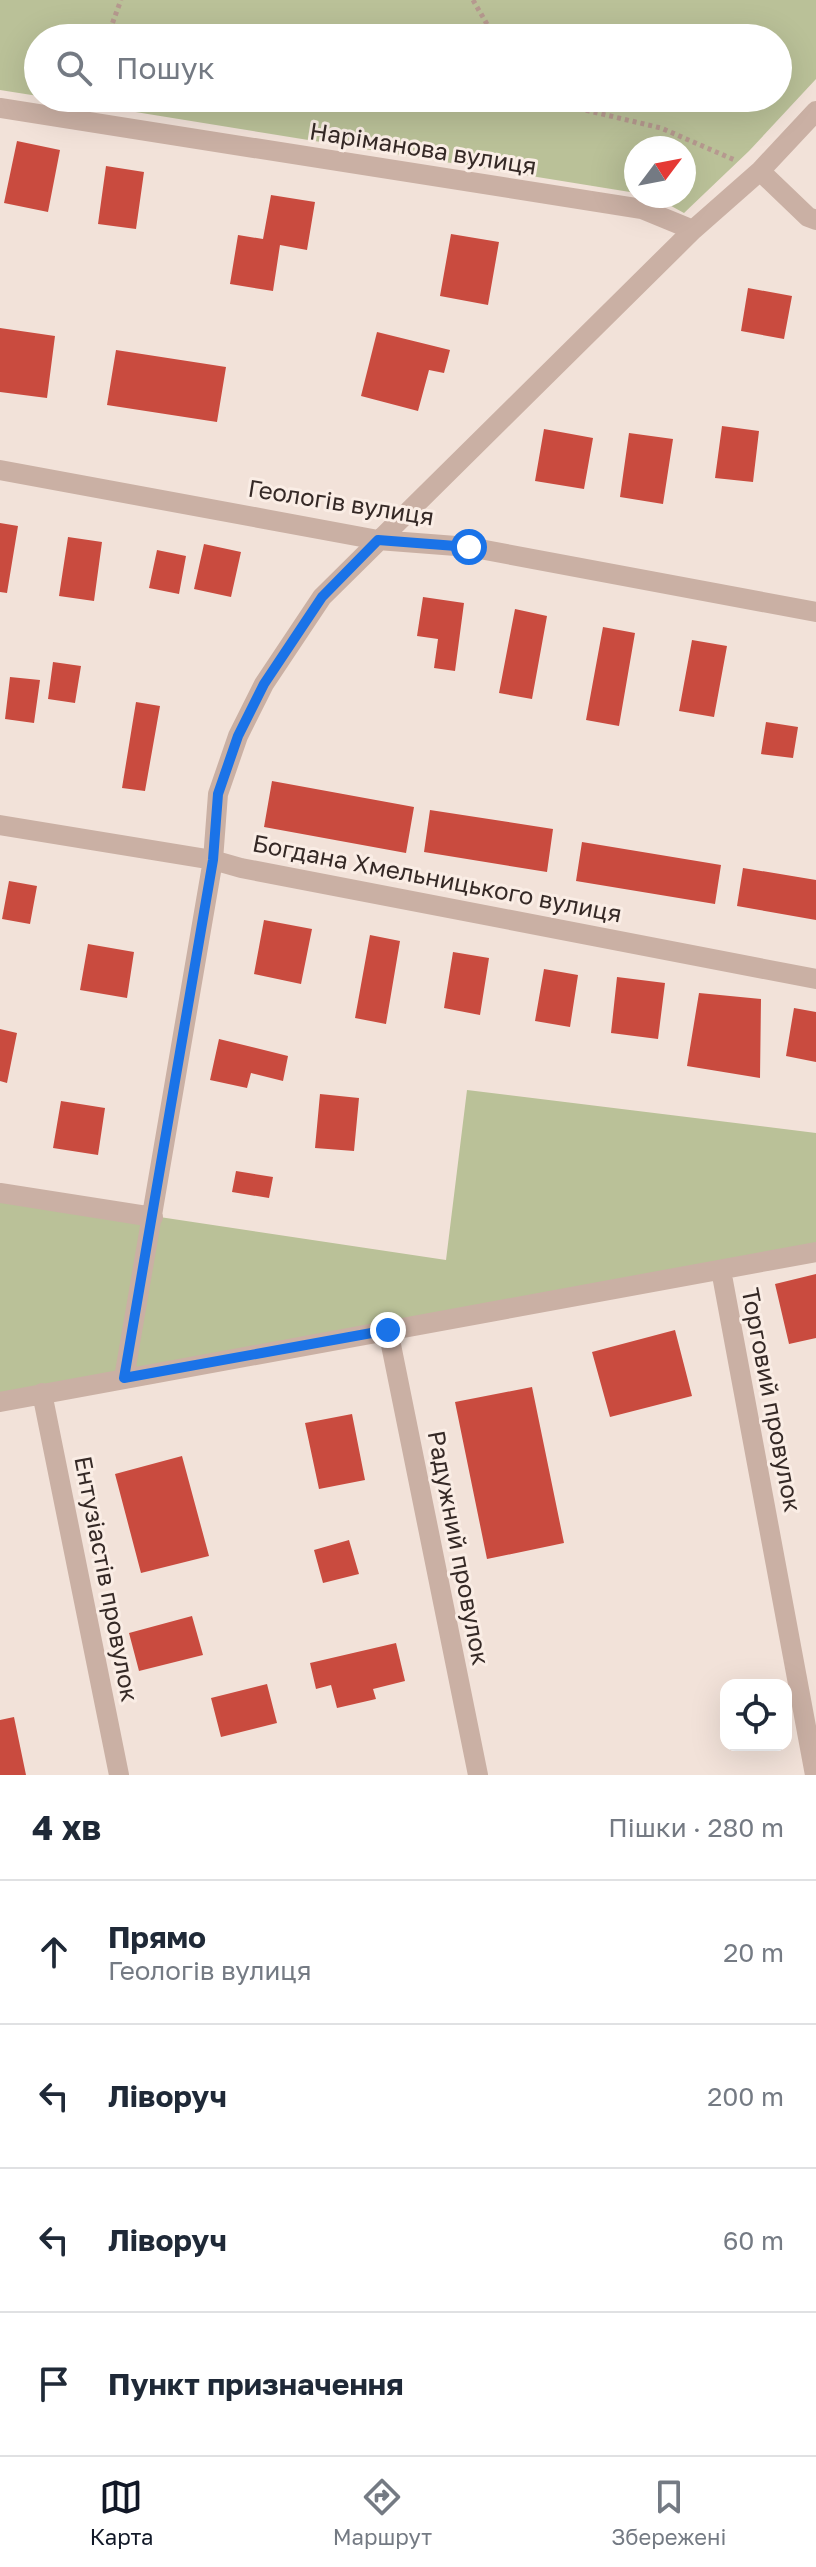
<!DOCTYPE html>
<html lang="uk">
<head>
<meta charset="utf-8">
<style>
	:root { --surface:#fff; --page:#f6f6f7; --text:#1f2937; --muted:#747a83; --line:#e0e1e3; --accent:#111827 }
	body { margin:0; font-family:"Golos Text",sans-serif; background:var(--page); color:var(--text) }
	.controls { position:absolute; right:24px; bottom:24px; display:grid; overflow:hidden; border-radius:16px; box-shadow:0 8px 32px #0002 }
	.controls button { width:72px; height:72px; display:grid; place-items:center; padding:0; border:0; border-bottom:2px solid var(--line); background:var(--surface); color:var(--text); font:40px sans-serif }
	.compass { position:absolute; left:624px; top:136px; width:72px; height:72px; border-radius:50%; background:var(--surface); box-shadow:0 8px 32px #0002; rotate:58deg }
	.stop { position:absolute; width:24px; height:24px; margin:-18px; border:6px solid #1a73e8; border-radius:50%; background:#fff }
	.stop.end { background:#1a73e8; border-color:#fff; box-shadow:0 2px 8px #0008 }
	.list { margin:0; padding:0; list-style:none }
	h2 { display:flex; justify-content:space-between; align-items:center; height:104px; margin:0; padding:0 32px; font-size:34px }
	h2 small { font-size:26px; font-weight:400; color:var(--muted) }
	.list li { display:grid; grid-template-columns:52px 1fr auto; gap:24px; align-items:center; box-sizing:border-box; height:144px; padding:0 32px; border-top:2px solid var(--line) }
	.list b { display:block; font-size:30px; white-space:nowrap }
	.list p { margin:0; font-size:26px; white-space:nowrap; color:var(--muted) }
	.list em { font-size:26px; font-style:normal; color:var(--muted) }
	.icon { flex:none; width:44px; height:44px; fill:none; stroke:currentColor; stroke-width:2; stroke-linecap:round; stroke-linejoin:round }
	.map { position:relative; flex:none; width:816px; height:1775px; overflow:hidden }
	.search { position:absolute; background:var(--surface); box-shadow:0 8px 32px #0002; left:24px; right:24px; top:24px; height:88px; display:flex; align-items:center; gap:20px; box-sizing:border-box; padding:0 28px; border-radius:44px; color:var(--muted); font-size:30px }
	.sheet { height:680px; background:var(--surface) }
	nav { display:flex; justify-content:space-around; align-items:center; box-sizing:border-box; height:112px; border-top:2px solid var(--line); background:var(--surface); font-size:22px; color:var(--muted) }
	nav a { display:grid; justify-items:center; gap:4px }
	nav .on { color:var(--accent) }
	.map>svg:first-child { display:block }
	.green { fill:#bac198 }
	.building { fill:#c94b3f }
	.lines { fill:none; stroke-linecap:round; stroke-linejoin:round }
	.path { stroke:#b6998f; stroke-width:5; stroke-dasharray:4 4; stroke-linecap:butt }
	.minor { stroke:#cab0a4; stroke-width:20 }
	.route { stroke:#1a73e8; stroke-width:10 }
	.labels { text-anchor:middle; stroke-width:6; stroke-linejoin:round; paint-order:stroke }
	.street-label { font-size:24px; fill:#352926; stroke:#faede5 }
</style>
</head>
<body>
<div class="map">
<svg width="816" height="1775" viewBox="0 0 816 1775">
	<rect width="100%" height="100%" fill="#f2e2d9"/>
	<path class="green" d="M0,0h816v79l-67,72 -65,62 -31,-17h31v-48h-48v45l-587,-95h729v-60h-740v58l-38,-6z
		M467,1090l349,43v119l-816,150v-209l446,67z"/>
	<path class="building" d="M17,141l43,9 -12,62 -44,-9z
		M106,166l38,6 -8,57 -38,-5z
		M271,195l44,7 -8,48 -27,-5 -7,46 -43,-7 8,-49 25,4z
		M451,234l48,8 -11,63 -48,-9z
		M748,288l44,8 -8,43 -43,-8z
		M0,328l55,8 -8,62 -47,-6z
		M377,332l73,18 -6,23 -15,-3 -11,41 -57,-15z
		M116,350l110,17 -9,55 -110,-17z
		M722,426l37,5 -6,51 -38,-4z
		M544,429l49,9 -9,51 -49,-8z
		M629,433l44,6 -10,65 -43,-7z
		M0,523l18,3 -11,67 -7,-1z
		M68,537l34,5 -8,59 -35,-5z
		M204,544l37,8 -10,45 -37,-8z
		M157,550l29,6 -7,38 -30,-6z
		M423,597l41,6 -9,68 -21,-3 4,-29 -21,-3z
		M515,609l32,7 -15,83 -33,-6z
		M603,627l32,6 -16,93 -33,-6z
		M692,640l35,6 -13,71 -35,-6z
		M53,662l28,4 -6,37 -27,-4z
		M10,677l30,3 -6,43 -29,-4z
		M136,702l24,4 -15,85 -23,-3z
		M766,722l32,5 -5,31 -32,-4z
		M272,781l142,26 -8,46 -142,-26z
		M430,810l123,19 -6,43 -123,-20z
		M582,842l139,23 -6,39 -139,-23z
		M743,868l73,12v40l-79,-14z
		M9,881l28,5 -7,38 -28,-5z
		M264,920l48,9 -11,55 -47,-10z
		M370,935l30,6 -14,83 -31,-6z
		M88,944l46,8 -7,46 -47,-8z
		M453,952l36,6 -9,57 -36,-7z
		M544,969l34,6 -8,52 -35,-6z
		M617,977l48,6 -7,56 -47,-6z
		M699,993l62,6 -1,79 -73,-12z
		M794,1008l22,4v50l-30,-6z
		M0,1029l17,4 -10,50 -7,-2z
		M219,1039l69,17 -5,25 -32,-8 -4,15 -37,-8z
		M320,1094l39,4 -5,53 -39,-3z
		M61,1101l44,7 -7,47 -45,-7z
		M236,1171l37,6 -4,21 -37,-6z
		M816,1274v64l-27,6 -14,-60z
		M675,1330l17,66 -82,21 -18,-65z
		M532,1387l32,156 -77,16 -32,-157z
		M352,1414l13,66 -46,9 -14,-66z
		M182,1456l27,100 -68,17 -26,-99z
		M349,1540l10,34 -36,9 -9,-33z
		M192,1616l11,39 -64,16 -10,-38z
		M396,1643l9,38 -32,8 3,10 -39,9 -6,-23 -15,4 -6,-26z
		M267,1684l10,39 -56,14 -10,-39z
		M14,1717l12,58h-26v-55z"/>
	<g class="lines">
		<path class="path" d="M473,0l22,38
			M107,38l14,-38
			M557,98l11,8 93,22 76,33"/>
		<path class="minor" d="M0,108l642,101 51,21
			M760,171l48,46 8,3
			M0,470l378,70 91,7 347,65
			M0,825l213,35 28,8 575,111
			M0,1193l153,24
			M721,1270l94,505
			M388,1330l90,445
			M124,1378l89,-518 5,-66 20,-58 26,-52 58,-87 371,-367 67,-59 56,-60
			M42,1393l77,382
			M0,1402l816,-150"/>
	</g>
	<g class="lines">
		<path class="route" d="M388,1330l-264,48 89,-518 5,-66 20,-58 26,-52 58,-87 56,-57 91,7"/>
	</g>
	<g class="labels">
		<g class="street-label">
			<text transform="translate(423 149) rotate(9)" y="8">Наріманова вулиця</text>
			<text transform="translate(341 503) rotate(9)" y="8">Геологів вулиця</text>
			<text transform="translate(437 879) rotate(11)" y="8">Богдана Хмельницького вулиця</text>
			<text transform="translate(771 1400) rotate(79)" y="8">Торговий провулок</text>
			<text transform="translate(458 1548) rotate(79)" y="8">Радужний провулок</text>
			<text transform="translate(106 1579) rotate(79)" y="8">Ентузіастів провулок</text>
		</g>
	</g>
</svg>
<div class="controls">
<button><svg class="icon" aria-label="locate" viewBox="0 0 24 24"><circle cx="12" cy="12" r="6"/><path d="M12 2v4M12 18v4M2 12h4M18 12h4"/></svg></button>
</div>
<svg class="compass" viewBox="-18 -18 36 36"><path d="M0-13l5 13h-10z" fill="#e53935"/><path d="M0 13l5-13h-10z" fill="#747a83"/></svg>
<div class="stop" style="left:469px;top:547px"></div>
<div class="stop end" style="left:388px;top:1330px"></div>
<div class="search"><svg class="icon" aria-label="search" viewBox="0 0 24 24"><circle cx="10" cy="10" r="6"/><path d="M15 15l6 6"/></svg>Пошук</div>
</div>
<section class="sheet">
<h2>4 хв<small>Пішки · 280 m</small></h2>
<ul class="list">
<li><svg class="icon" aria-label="ahead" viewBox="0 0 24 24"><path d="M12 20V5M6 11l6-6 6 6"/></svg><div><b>Прямо</b><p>Геологів вулиця</p></div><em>20 m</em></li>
<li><svg class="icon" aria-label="left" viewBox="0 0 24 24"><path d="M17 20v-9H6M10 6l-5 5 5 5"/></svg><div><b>Ліворуч</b></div><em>200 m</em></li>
<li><svg class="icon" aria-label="left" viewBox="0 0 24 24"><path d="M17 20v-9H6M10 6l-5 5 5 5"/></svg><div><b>Ліворуч</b></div><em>60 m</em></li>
<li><svg class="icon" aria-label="arrive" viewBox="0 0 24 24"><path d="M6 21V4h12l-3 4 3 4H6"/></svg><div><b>Пункт призначення</b></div></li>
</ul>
</section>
<nav>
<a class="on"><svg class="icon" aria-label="map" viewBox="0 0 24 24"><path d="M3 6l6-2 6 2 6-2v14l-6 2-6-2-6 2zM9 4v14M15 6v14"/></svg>Карта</a>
<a><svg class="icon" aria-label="directions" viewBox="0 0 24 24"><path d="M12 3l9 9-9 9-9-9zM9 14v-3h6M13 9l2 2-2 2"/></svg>Маршрут</a>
<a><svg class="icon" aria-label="saved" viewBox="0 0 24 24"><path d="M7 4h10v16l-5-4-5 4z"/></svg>Збережені</a>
</nav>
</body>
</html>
